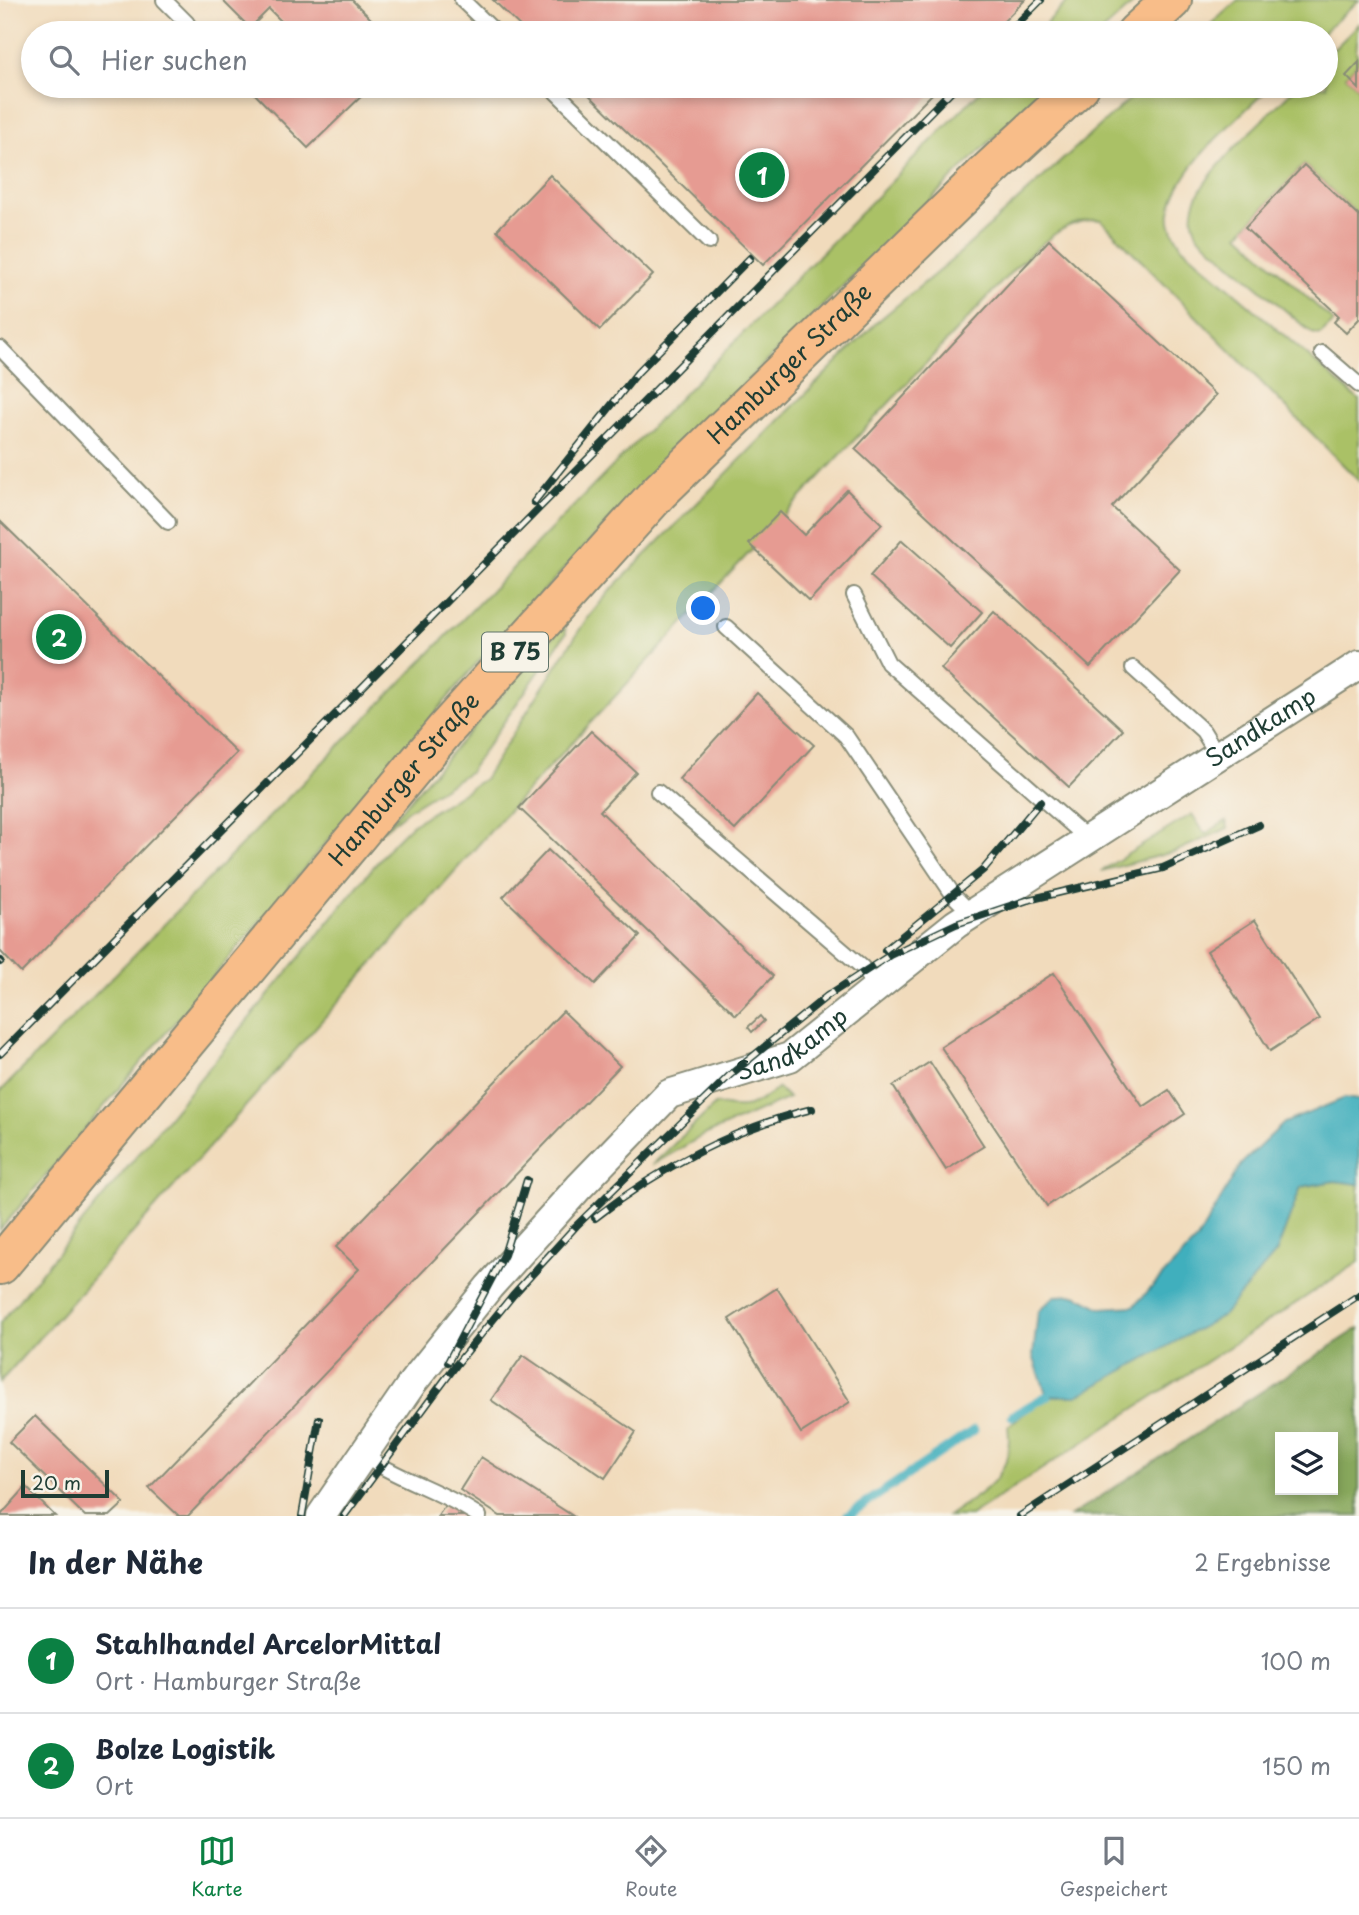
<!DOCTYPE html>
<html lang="de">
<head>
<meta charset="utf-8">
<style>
	:root { --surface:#fff; --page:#f6f6f7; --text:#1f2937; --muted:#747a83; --line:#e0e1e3; --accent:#0b8043 }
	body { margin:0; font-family:"Playpen Sans",sans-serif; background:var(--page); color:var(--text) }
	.controls { position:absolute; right:21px; bottom:21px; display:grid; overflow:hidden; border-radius:0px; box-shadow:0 4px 10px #0003 }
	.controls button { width:63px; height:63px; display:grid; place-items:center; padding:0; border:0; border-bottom:2px solid var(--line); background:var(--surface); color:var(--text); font:35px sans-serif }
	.scale { position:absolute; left:21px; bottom:18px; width:88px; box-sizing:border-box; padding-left:7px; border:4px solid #1f3d34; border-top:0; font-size:19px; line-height:24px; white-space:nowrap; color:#1f3d34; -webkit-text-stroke:5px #f7f3e8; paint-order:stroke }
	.you { position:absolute; left:704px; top:609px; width:24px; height:24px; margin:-18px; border:5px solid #fff; border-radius:50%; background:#1a73e8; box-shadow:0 0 0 10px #1a73e833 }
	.badge { display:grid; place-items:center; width:46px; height:46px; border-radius:50%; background:var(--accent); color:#fff; font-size:23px; font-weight:700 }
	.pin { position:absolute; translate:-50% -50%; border:4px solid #fff; box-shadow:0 2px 7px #0006 }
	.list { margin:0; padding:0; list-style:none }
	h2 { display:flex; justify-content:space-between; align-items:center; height:91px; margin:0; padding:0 28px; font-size:30px }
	h2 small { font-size:23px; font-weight:400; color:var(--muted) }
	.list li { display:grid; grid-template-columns:46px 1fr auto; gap:21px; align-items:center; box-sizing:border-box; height:105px; padding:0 28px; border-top:2px solid var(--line) }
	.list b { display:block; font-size:26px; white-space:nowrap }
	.list p { margin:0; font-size:23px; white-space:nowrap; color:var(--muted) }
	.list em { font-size:23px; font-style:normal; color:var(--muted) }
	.icon { flex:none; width:38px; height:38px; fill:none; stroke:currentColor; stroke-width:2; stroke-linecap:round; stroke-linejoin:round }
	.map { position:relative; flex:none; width:1359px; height:1516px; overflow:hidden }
	.search { position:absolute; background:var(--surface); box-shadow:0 4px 10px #0003; left:21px; right:21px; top:21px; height:77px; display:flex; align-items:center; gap:18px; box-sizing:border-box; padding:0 24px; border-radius:38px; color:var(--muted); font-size:26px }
	.sheet { height:301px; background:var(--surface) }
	nav { display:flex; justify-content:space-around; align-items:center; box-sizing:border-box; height:98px; border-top:2px solid var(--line); background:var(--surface); font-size:19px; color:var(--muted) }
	nav a { display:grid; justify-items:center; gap:4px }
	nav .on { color:var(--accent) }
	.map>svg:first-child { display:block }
	.green { fill:#aac166; stroke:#647f4d; stroke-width:2 }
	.forest { fill:#87a75b; stroke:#537248; stroke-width:2; fill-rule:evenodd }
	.water { fill:#41afbd; stroke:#307678; stroke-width:2 }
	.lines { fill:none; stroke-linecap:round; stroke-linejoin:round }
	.stream { stroke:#41afbd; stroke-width:9 }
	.building { fill:#e69b92 }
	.lane-casing { stroke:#888c78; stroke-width:18 }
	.street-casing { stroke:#888c78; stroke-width:32 }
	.primary-casing { stroke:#888c78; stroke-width:42 }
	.lane { stroke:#fff; stroke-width:14 }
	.street { stroke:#fff; stroke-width:28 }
	.primary { stroke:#f8bd89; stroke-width:38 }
	.rail-casing { stroke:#1f3d34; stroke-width:8 }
	.rail { stroke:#f7f3e8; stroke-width:5; stroke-dasharray:16; stroke-linecap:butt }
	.labels { text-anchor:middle; stroke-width:7; stroke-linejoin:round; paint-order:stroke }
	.shield { fill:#f7f3e8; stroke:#60746a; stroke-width:2 }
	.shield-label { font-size:23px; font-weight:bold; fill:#1f3d34 }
	.street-label { font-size:24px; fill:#1f3d34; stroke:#f7f3e8 }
</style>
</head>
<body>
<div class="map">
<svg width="1359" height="1516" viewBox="0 0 1359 1516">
	<rect width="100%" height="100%" fill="#f7f3e8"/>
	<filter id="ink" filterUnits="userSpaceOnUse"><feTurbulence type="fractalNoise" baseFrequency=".0143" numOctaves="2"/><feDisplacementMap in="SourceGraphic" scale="14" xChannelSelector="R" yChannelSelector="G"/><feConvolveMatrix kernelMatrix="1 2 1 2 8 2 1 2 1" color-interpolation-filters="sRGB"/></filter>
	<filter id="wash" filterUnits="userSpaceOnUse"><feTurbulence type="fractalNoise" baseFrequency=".00686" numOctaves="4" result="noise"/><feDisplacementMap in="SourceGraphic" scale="28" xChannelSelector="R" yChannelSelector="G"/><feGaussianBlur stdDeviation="1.57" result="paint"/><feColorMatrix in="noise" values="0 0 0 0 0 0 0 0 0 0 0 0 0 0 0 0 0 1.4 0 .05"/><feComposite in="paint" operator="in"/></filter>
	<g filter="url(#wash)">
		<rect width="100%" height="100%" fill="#f1dbbc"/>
		<path class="green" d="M1069,0h68l-36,33h-64z
			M1238,0h121l-36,33h-122z
			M1359,24l-3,27 3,11 -13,14 13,13v127l-55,-51 -65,69 95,88 -14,13 -8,-2 -114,-97c-5,-11 -7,-19 -4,-31 7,-31 79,-94 103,-119h29v-29z
			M985,86h61l-383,377 -180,193 -483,574v-138z
			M1144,86h127c-32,31 -94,81 -101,126 -2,14 5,23 12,35l177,153v81l-258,-261c-36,-4 -63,28 -88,50l-502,538 -511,574v-59l393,-480 17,-17 74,-47 100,-156 25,-31 268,-270 75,-62z
			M565,628l1,5 -97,139 -61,38 -27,22 179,-203z
			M1192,814l13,20 21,-13 2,7 -51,23 -76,20z
			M778,1088l11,10 -87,38 -50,29 64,-61c32,8 37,2 62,-16z
			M1335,1181l24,3v78l-389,254h-22c37,-26 67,-39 60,-90l39,-30h30l199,-143 25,-66z"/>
		<path class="forest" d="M1359,1328v188h-288zM1280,1437h53v53h-53z"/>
		<path class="water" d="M1345,1098l14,2v84l-24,-3 -34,6 -25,66 -54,63 -145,80h-30l-14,-40 5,-44 17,-16 21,-1 25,13 33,-2 63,-66 44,-76 43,-41z"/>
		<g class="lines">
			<path class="stream" d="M1012,1416l35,-20
				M847,1516l127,-86"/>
		</g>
		<g id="blocks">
			<path class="building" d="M222,0h130l33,33h-92l-24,-24 -19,19z
				M493,0h532l-33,33h-465z
				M1359,62v27l-13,-13z
				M247,86h125l-64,62z
				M580,86h360l-177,179z
				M1304,165l55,51v103l-13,14 -12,-11 5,-6 -94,-88z
				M550,175l103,100 -53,55 -103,-100z
				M1049,240l167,155 -104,112 68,63 -90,97 -235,-218z
				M847,490l35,34 -73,77 -60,-57 31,-32 24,23z
				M0,521l237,232 -216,220 -21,-22z
				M902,540l80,72 -32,36 -80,-72z
				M994,611l129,119 -54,57 -128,-118z
				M757,693l57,52 -79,85 -56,-51z
				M591,731l45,41 -36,39 173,165 -37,39 -217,-207z
				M548,850l92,86 -45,48 -92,-87z
				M1255,920l64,99 -49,32 -63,-100z
				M1054,973l89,134 26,-17 16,24 -138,92 -106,-159z
				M563,1011l57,55 -432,450h-9l-30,-28 210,-219 -23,-22z
				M760,1016l4,5 -12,11 -4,-5z
				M930,1062l54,84 -38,24 -53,-84z
				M777,1288l73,114 -49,31 -72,-114z
				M523,1355l113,77 -31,46 -114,-78z
				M35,1416l89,87 -14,13h-25l-76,-74z
				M481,1457l92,59h-73l-40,-26z
				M26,1487l29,29h-55z
				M446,1504l19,12h-27z"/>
		</g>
	</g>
	<g filter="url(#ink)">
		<use href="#blocks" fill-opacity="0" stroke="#888c78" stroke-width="2"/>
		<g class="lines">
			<defs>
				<path id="lane" d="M164,0l23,23
					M462,0l34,33
					M550,86l159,156
					M0,348l168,174
					M1322,353l37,32
					M854,595l34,68 200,176
					M726,627l120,109 108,160 18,18
					M1133,668l70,63 14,23
					M658,792l204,175 15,21
					M363,1455c36,25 80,36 116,61"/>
				<g id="street">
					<path id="s1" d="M321,1516l92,-134 76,-95 90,-100 90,-93 121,-37 166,-133 403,-259"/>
				</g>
				<g id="primary">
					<path d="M1136,33l36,-33"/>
					<path id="s2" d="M0,1265l445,-535 213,-237 325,-317 97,-90"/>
				</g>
			</defs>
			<use href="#lane" class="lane-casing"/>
			<use href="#street" class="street-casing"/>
			<use href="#primary" class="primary-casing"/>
			<use href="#lane" class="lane"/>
			<use href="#street" class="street"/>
			<use href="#primary" class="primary"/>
			<defs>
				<path id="rail" d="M1008,33l33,-33
					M534,502l104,-130 112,-114
					M885,950l98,-80 57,-68
					M0,962l1,-1
					M0,1054l956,-968
					M595,1218c63,-49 139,-90 217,-109
					M448,1362l56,-107 23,-75
					M302,1516l17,-97
					M344,1516l112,-151 57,-70 63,-69 154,-151 97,-79 63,-41 66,-31 72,-24 135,-32 96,-43
					M1020,1516l339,-221"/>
			</defs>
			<use href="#rail" class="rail-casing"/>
			<use href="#rail" class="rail"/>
		</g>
	</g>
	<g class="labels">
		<rect class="shield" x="482" y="632.5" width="66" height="39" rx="5"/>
		<g class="shield-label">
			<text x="515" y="660">B 75</text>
		</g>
		<g class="street-label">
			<text dy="8" stroke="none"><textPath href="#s2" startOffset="1199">Hamburger Straße</textPath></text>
			<text dy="8" stroke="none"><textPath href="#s1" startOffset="1250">Sandkamp</textPath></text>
			<text dy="8" stroke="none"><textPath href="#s2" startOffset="632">Hamburger Straße</textPath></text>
			<text dy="8" stroke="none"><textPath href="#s1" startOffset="682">Sandkamp</textPath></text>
		</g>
	</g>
</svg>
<div class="controls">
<button><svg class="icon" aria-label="layers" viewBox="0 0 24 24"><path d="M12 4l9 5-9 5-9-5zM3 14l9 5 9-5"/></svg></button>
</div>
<div class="scale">20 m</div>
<div class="you"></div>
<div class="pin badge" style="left:762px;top:175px">1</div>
<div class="pin badge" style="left:59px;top:637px">2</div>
<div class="search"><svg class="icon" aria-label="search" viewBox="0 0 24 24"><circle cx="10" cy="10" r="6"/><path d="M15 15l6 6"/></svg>Hier suchen</div>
</div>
<section class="sheet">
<h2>In der Nähe<small>2 Ergebnisse</small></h2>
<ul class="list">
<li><span class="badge">1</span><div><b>Stahlhandel ArcelorMittal</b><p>Ort · Hamburger Straße</p></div><em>100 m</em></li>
<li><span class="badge">2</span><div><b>Bolze Logistik</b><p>Ort</p></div><em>150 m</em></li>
</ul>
</section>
<nav>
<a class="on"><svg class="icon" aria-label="map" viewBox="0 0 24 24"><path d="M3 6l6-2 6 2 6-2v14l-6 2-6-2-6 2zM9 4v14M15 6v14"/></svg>Karte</a>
<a><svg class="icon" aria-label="directions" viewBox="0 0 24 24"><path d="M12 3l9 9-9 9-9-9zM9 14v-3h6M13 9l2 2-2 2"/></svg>Route</a>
<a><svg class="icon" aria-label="saved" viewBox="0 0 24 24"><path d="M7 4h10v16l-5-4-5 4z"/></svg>Gespeichert</a>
</nav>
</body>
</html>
